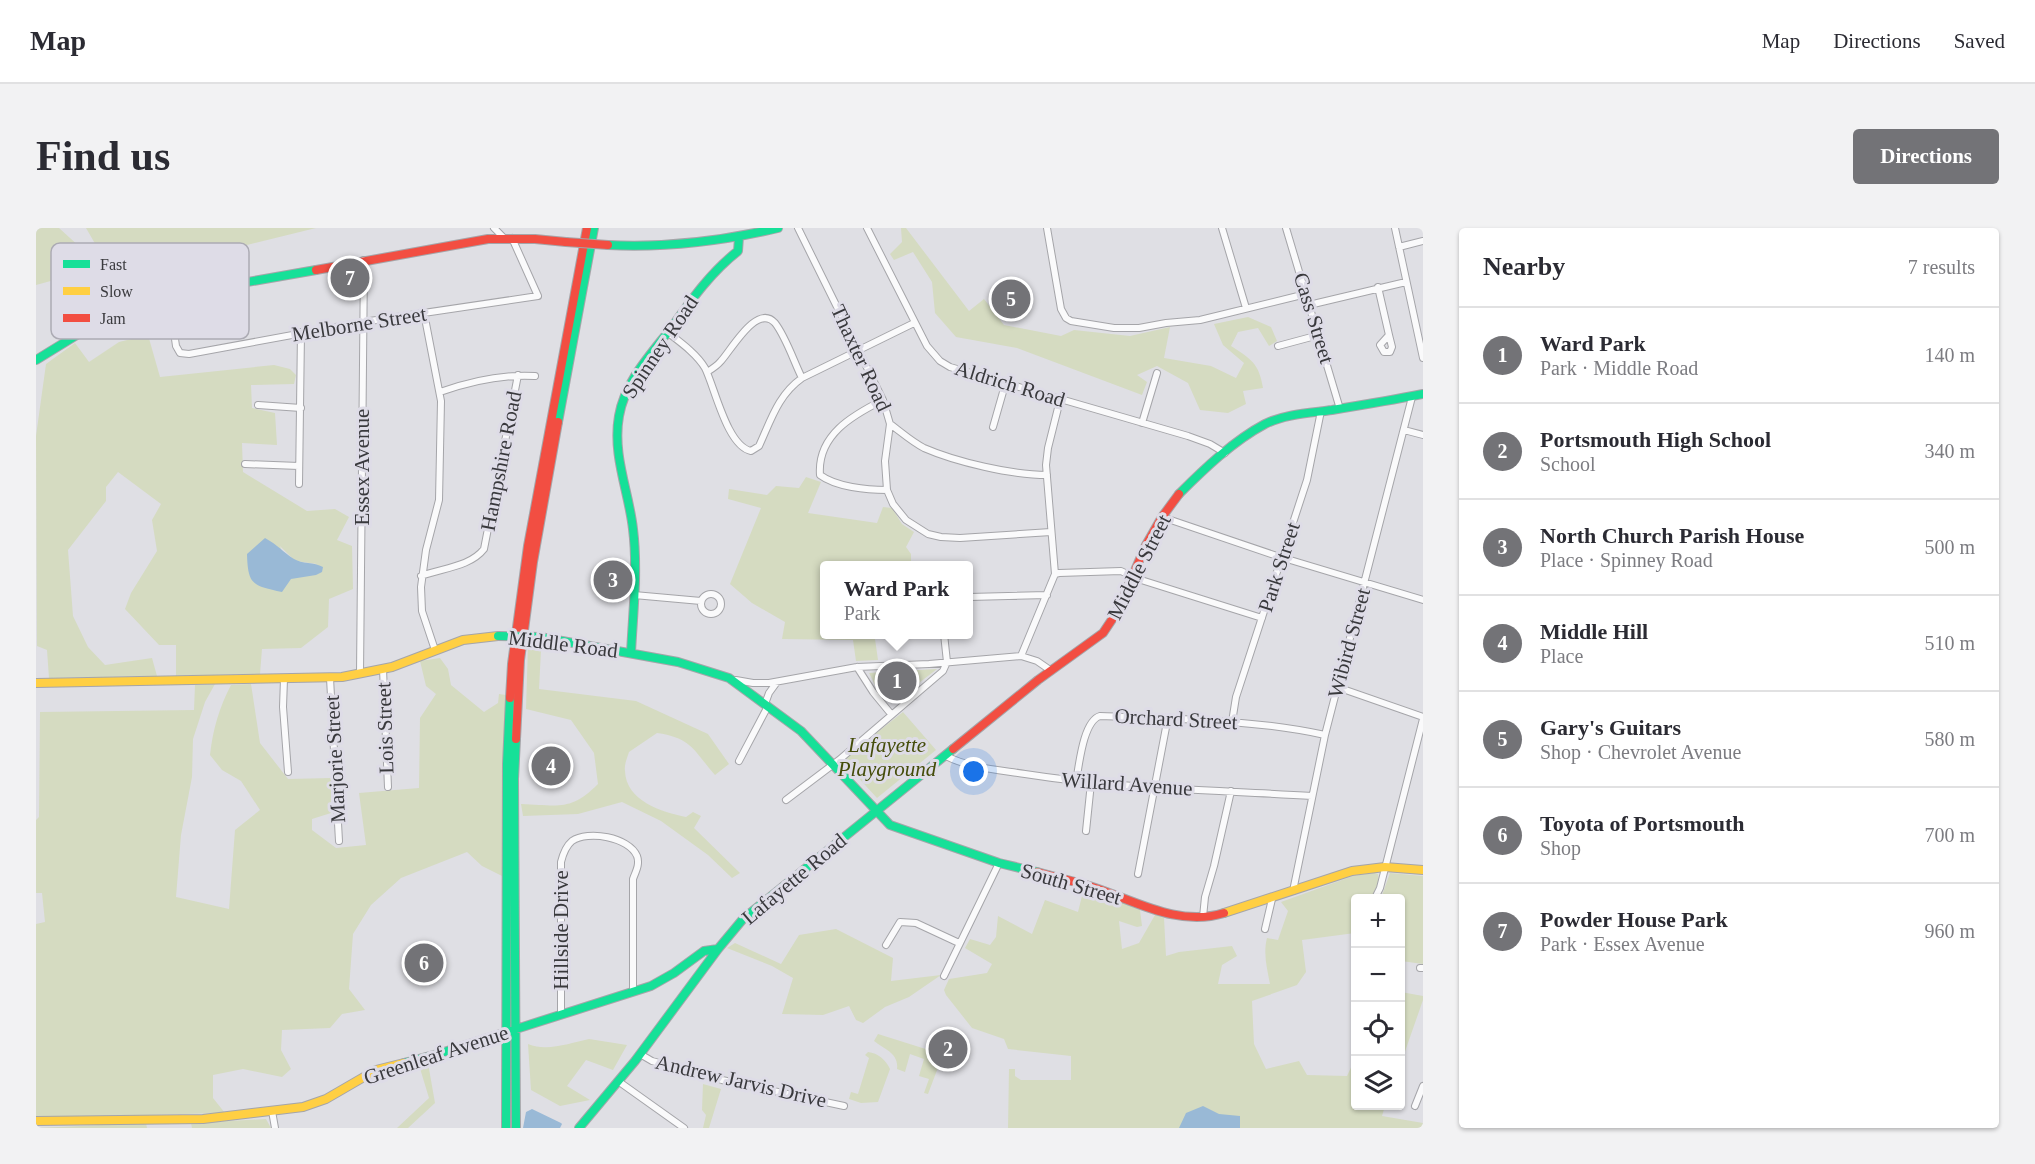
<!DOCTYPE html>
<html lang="en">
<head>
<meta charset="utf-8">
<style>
	:root { --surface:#fff; --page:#f2f2f3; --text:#2b2b33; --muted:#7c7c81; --line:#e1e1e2; --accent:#737377 }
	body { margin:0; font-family:Georgia,serif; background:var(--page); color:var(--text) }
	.controls { position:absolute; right:18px; bottom:18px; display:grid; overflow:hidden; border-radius:6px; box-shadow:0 2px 4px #0004 }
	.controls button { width:54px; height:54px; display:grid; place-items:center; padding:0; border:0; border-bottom:2px solid var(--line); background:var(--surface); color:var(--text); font:30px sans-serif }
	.you { position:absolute; left:938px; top:544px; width:21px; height:21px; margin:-15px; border:4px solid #fff; border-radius:50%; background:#1a73e8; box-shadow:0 0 0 9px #1a73e833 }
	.badge { display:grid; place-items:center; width:39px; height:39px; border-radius:50%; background:var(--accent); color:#fff; font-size:20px; font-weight:700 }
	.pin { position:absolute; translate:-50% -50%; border:3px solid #fff; box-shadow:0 2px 6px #0006 }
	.popup { position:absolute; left:784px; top:333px; width:153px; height:78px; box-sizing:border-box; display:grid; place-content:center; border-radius:6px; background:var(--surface); filter:drop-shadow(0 2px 4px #0005); font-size:20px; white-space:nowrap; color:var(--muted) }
	.popup b { font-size:22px; color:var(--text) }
	.popup::after { content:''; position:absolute; left:50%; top:100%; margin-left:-12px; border:12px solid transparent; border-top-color:var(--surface) }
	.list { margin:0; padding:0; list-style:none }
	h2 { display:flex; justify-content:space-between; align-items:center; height:78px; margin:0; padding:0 24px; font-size:26px }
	h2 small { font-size:20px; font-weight:400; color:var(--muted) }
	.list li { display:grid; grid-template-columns:39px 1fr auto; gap:18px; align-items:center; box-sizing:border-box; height:96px; padding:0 24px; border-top:2px solid var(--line) }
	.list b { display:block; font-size:22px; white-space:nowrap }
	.list p { margin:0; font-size:20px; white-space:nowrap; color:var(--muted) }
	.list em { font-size:20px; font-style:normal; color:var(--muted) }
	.icon { flex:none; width:33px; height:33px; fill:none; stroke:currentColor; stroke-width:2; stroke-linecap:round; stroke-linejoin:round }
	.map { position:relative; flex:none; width:1387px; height:900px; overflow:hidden; border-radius:6px }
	header { display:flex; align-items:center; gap:36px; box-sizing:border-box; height:84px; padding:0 30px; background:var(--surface); border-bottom:2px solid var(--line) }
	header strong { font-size:28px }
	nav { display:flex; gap:33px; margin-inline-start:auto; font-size:21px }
	.intro { display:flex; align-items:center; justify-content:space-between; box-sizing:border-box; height:144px; padding:0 36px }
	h1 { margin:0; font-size:42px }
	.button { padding:15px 27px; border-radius:6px; background:var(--accent); color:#fff; font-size:21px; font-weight:700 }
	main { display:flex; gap:36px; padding:0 36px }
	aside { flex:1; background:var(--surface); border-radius:6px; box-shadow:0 2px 4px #0004 }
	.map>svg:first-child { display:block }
	.green { fill:#d5dbc1; fill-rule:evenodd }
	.water { fill:#99b9d6 }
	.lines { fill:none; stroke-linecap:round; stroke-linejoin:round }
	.street-casing { stroke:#a5a5a9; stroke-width:8 }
	.fast-casing { stroke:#a5a5a9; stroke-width:10 }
	.slow-casing { stroke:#a5a5a9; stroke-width:10 }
	.jam-casing { stroke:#a5a5a9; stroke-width:10 }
	.street { stroke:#fafafb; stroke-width:6 }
	.fast { stroke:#16e098; stroke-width:8 }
	.slow { stroke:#ffcf43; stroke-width:8 }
	.jam { stroke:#f24e42; stroke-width:8 }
	.fast-bridge-casing { stroke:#a5a5a9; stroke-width:10; stroke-linecap:butt }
	.jam-bridge-casing { stroke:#a5a5a9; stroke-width:10; stroke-linecap:butt }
	.fast-bridge { stroke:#16e098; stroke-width:8 }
	.jam-bridge { stroke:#f24e42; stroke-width:8 }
	.labels { text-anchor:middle; stroke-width:6; stroke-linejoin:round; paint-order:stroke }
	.street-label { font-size:21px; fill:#39393d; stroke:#dedce7 }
	.park-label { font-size:21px; font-style:italic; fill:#444c0a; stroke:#dedce7 }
	.key { fill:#dedce7; stroke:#acabb4; stroke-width:1.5 }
	.key-label { font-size:16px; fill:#39393d }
</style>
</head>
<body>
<header>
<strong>Map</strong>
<nav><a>Map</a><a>Directions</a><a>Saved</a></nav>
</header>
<div class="intro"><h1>Find us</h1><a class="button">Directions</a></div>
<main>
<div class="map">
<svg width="1387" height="900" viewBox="0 0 1387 900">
	<rect width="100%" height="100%" fill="#dfdfe4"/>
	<path class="green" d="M0,0h23l22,20 14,21 -59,16z
		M50,0h230l-150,37v22l-40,10z
		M865,0h5l63,83 15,-12 20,26 57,11 13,-6 56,6 40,-9 -6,31 47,8 25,12 8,-15 -21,-18 -9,-21 34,-7 23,10 6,14 -8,5 -11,-18 -20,4 -7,14c20,13 28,17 32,42l-20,3 3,13 -18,9 -28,-3 -12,-27 -31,-17 -20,9 10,7 -5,13 -125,-47 -61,-11 -21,-24 -3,-31 -19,-30 -19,8 -4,-6 12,-12z
		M322,38l1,21 -17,1 -3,-19z
		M112,107l12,42 114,-12 16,4 6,6 -2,9 -43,1 1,23 23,5 2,32 -35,-2 1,29 64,39 28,-2 14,8 -12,23 15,6 1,43 -24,10 -1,28 -27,21 -39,1 -2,25 -84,2v-31h-17l-34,-36 6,-16 26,-42 -5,-31 9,-16 -43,-32 -12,15v14l-38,49 5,66 15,31 17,18 47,-7 5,18 -108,2 -2,-28 -10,-4 -1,-210 10,-72 29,-21 14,19 30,-20zM244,318l15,15 22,3 -26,15z
		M770,249l15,5 -13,31 69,10 6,-16 9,1 10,16 12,8 -8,15 5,7v11l-86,1v68l86,1v3l-36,1 3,21 -22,1 -3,-21 -71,-1 3,-17 -33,-19 -22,-19 31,-76 -33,-9 1,-10 38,6 9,-9 23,2z
		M492,418l13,4 -2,39 97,12 72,33 21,30 -14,11c-22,-25 -23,-37 -58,-42l-28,19c-2,6 -5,13 -4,19 1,30 37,41 61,46l7,-5 8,4 -7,12 46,45 -8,5 -24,-23 -47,-34 -39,-19 -44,12 -55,2 -2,-12c37,1 49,8 77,-20l-4,-31 -23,-33 -45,-11z
		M404,430l8,11 3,16 33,27 14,-9 1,-9 7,1 -4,118v63l-20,-10 -15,-14 -66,26 -30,27 -18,29 -4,55 16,21 -23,4 -12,14 -48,2 -1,20 10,19 -9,8 -39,-8 -30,6v23l12,15 -189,5v-194l9,-2 -3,-29h-6v-73l3,-3 1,-105 154,-2 1,-25 20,-1 -10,18 -12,37 -1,38 -11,58 -5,62 53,12 6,-79 25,-20 -19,-29 -19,-11 -12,-15c3,-26 9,-47 21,-70l20,-1 9,59 28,36 43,-1v35l-19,6v11l24,18 30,-3 -7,-52 60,-5 1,-70 16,-24 -10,-8 -6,-25z
		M901,441l-44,34 -16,-14 -8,-16z
		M867,484l33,38 -59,48 -35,-38z
		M1338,645l4,1c2,8 -3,17 -7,24h-15l-1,35 -53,7 4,32 -9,13 -45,16 2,43 12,25 33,-8 8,14 40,1 8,-17 1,47h29l-3,10 41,7v5h-415l1,-59h6v7l6,4h50v-24l-63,-7 -4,-10 -32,-11 -26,-33 -2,-5 5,-11 38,-6 5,-9 -27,-16 5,-9 20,6 6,-8 2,-21 34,18 13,-34 33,12 6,-24 56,22 2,16 -5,1 -18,-6 3,28 17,-6 16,-28 9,3 2,38 13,-4 53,-6 5,10 -15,9 -4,19h52c-3,-16 -7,-30 -3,-46l11,2 10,-29 -7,-9 72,-26z
		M1354,645l33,3v88l-22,-3 -1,-63h-19z
		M800,701l57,29 -2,23 50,-6 -32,22 -24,10 -22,16 -7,-3 -7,-14 -26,9 -41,-1 11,-36 -21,-12 -45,-18 8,-5 46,21 18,-29z
		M1365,764l22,4v4l-22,63z
		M842,806l73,23 3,-7 7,2 -1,7 -17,3 -4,3 -11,29 -4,-1 5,-14 -10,-3 5,-17 -14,-5 -5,18 -8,-3c2,-16 -13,-20 -23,-28z
		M553,811l38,6 -14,25 -27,-10 -19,26 23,14 -30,6 -29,-16 -3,-46c19,8 42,-1 61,-5z
		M832,824c10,1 18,8 22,17l-12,33 -17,1 -12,-4 2,-7 7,2 11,-36 -4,-3z
		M392,835l7,40 -27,25h-11l32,-30 -10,-33z
		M667,856l18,5 -12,39h-6l3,-13 -4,-5z
		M230,891l5,9h-79l-1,-5z
		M110,895l1,5h-111z"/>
	<path class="water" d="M229,310c13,7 18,14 29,21 8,5 20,3 29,8l-1,5 -6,3 -25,4 -9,13c-29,-7 -34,-6 -35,-38z
		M1167,878l16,8 21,2v12h-61l7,-15z
		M496,881l29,14 1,1 -2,4h-37l3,-16z"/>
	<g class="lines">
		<defs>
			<path id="street" d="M458,0l10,10
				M762,0l85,172 7,24 -5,37 2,29 6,14 13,16 22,14 13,3 19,1 91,-6
				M831,0l60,118 13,15 10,6 238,69 22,8 15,9
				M1011,0l14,81 5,9 5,3 43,7h25l27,-5 34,-3 106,-26
				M1186,0l24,80
				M1250,0l54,181
				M1359,0l28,130
				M1363,19l24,-6
				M1342,59l11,48 -9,10 4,7h6l2,-5 -3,-12
				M133,68l7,50 4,7 9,1 174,-32 175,-26 -26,-58
				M1273,77l97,-23
				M388,85l17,88 -2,99 -13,50 -5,37 1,24 13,39
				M631,104c13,10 30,22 38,36 10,20 22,78 46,83l8,-5c12,-26 19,-51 43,-68l112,-55
				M1242,118l41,-11
				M671,144c5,-3 10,-6 14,-11 11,-12 36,-58 54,-38 11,14 19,39 27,55
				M404,164c31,-11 62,-18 95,-16
				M847,172c-30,15 -66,35 -63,75 16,12 47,15 67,15
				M222,177l43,3
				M1106,195l15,-50
				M854,196c11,8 22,18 34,24 32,14 88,27 123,27
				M957,199l12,-42
				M1368,202l19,5
				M209,236l54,2
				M263,256l2,-152
				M1126,289l115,39 146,44
				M1019,346l-9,-109 2,-17 12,-48
				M385,348c21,-8 49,-9 63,-27l34,-174
				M665 376a10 10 0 1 1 20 0a10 10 0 1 1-20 0Z
				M598,367l67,6
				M933,369l78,-2
				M985,428l34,-82 4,-1 62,-2 17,8 124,39
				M821,439l16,25 18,22
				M347,441l5,118
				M324,446l4,-414
				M294,450l9,163
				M248,451l-1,28 5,65
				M700,452l17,3h16l88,-16 72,-3 92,-8 16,5 13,9
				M1301,459l86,30
				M729,476l4,-11 8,-11
				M1196,494l4,-25 71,-217 14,-69
				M910,528c23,12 54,14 79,18 95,15 191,16 287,22
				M703,533l29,-55
				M1040,554c3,-16 7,-61 24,-66 75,3 151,3 225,19
				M750,572l53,-40 104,-89 4,-9 -3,-28
				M1050,603l5,-48
				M1102,646l30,-157
				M1257,663l32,-156 87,-338
				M1339,670l5,-10 43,-169
				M1167,689l2,-20 9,-31 17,-75
				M1229,701l7,-30
				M850,717l14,-23 16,1 43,20
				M1384,740h3
				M908,748l55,-113
				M525,787v-153c2,-8 5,-16 11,-21 16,-11 57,-4 65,15 3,8 -1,15 -4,23v113
				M604,826l12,7 70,19 122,26
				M582,853l66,47
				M1379,878l8,-20
				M236,883l3,17"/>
			<path id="fast" d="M572,17c58,3 114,-4 170,-17
				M0,132l83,-51 26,-9 171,-30
				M522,194l36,-194
				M1143,266c25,-25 54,-53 86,-70 20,-10 45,-11 67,-14 31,-5 61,-10 91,-16
				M504,409l138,25 51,16 72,53 89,94 109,38 38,9
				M595,425c2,-41 7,-83 2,-124 -4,-37 -21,-74 -14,-113 6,-35 32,-62 53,-89 20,-28 39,-55 66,-76l1,-14
				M368,835l37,-10 210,-67 23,-13 30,-22 14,-2
				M470,900l1,-364 3,-66
				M480,900l-2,-349 2,-40
				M543,900l56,-67 83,-112 25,-30 210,-170"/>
			<path id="slow" d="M0,455l306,-6 50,-10 71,-27 35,-4
				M1188,685l128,-42 33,-4 38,3
				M0,893l167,-2 100,-12 23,-8 50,-29 28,-7"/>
			<path id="jam" d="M280,42l172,-31h47l31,3
				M474,470l2,-34 16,-118 59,-318
				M480,511l4,-79 13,-98 25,-140
				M917,521l85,-69 65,-47 14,-21 29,-67 16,-28 17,-23
				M1001,644c16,5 33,8 49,13 45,13 90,43 138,28"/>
		</defs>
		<use href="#street" class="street-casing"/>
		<use href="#fast" class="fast-casing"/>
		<use href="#slow" class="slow-casing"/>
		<use href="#jam" class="jam-casing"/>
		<use href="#street" class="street"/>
		<use href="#fast" class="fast"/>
		<use href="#slow" class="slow"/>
		<use href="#jam" class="jam"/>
		<defs>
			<path id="fast-bridge" d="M462,408l42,1"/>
			<path id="jam-bridge" d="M530,14l42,3"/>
		</defs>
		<use href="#fast-bridge" class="fast-bridge-casing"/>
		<use href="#jam-bridge" class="jam-bridge-casing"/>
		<use href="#fast-bridge" class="fast-bridge"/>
		<use href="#jam-bridge" class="jam-bridge"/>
	</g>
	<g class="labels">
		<g class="street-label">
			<text transform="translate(1278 90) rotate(73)" y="7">Cass Street</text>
			<text transform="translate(323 96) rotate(-9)" y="7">Melborne Street</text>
			<text transform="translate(624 119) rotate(-56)" y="7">Spinney Road</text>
			<text transform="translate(825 130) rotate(65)" y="7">Thaxter Road</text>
			<text transform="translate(974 156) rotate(17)" y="7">Aldrich Road</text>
			<text transform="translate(465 233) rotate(-79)" y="7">Hampshire Road</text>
			<text transform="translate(326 239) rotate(-90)" y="7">Essex Avenue</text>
			<text transform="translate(1103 339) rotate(-63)" y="7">Middle Street</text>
			<text transform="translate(1243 339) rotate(-72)" y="7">Park Street</text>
			<text transform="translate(1313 415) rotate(-75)" y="7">Wibird Street</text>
			<text transform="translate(527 416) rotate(7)" y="7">Middle Road</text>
			<text transform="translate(1140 491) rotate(3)" y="7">Orchard Street</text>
			<text transform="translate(349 500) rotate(-92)" y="7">Lois Street</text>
			<text transform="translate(299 531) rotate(-93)" y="7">Marjorie Street</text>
			<text transform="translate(1091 556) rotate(4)" y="7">Willard Avenue</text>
			<text transform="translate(758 651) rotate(-40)" y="7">Lafayette Road</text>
			<text transform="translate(1035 656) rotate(16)" y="7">South Street</text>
			<text transform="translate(525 702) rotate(-90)" y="7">Hillside Drive</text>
			<text transform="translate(400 827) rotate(-18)" y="7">Greenleaf Avenue</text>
			<text transform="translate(705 853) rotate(13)" y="7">Andrew Jarvis Drive</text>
		</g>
		<g class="park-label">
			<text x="851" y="524">Lafayette<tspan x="851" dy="24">Playground</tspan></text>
		</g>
	</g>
	<rect x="15" y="15" width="198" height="96" rx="9" class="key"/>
	<rect x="27" y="32" width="27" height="8" fill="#16e098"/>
	<rect x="27" y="59" width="27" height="8" fill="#ffcf43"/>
	<rect x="27" y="86" width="27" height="8" fill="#f24e42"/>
	<g class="key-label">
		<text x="64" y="42">Fast</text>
		<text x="64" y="69">Slow</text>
		<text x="64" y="96">Jam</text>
	</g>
</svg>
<div class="controls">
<button>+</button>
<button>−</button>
<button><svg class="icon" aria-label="locate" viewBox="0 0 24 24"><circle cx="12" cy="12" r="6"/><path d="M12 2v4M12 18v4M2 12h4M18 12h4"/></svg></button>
<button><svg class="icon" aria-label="layers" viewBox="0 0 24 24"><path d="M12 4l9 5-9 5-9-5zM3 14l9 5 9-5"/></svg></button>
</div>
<div class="you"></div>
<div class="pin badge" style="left:861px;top:453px">1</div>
<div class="popup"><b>Ward Park</b>Park</div>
<div class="pin badge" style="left:912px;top:821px">2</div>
<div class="pin badge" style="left:577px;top:352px">3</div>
<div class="pin badge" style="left:515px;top:538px">4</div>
<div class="pin badge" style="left:975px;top:71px">5</div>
<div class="pin badge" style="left:388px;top:735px">6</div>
<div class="pin badge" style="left:314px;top:50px">7</div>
</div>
<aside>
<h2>Nearby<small>7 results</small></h2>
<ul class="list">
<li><span class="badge">1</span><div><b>Ward Park</b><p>Park · Middle Road</p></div><em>140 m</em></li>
<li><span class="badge">2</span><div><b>Portsmouth High School</b><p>School</p></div><em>340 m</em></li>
<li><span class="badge">3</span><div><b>North Church Parish House</b><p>Place · Spinney Road</p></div><em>500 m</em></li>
<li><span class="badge">4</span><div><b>Middle Hill</b><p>Place</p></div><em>510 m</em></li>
<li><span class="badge">5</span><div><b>Gary's Guitars</b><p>Shop · Chevrolet Avenue</p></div><em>580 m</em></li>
<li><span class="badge">6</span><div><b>Toyota of Portsmouth</b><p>Shop</p></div><em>700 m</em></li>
<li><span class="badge">7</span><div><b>Powder House Park</b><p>Park · Essex Avenue</p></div><em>960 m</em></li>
</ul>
</aside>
</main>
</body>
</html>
